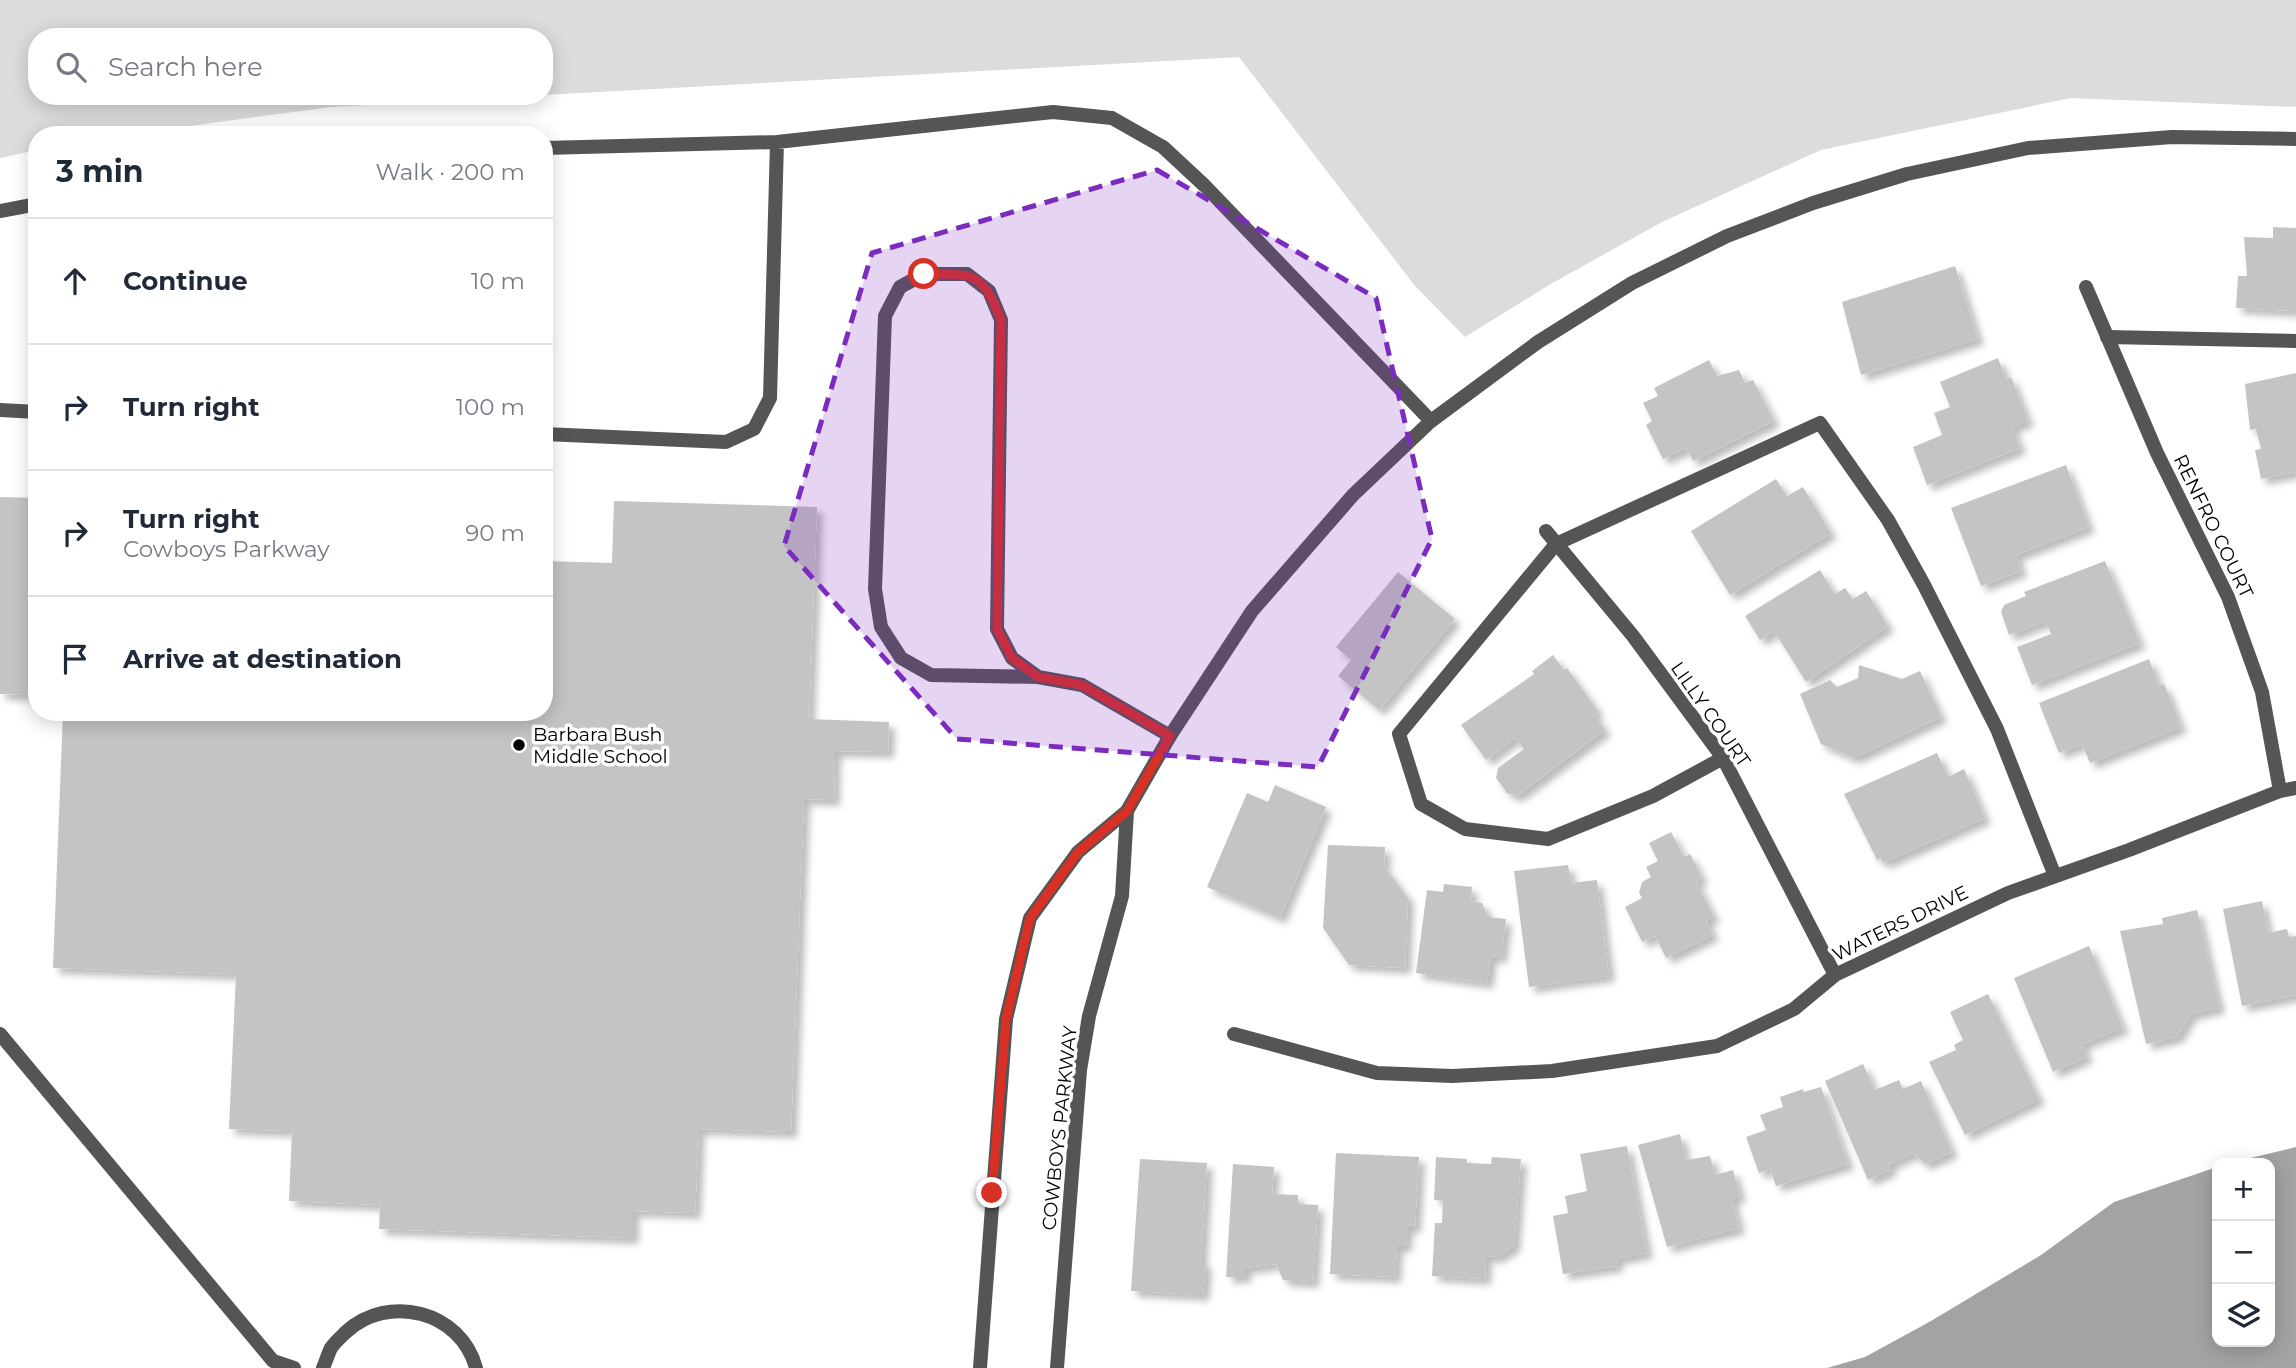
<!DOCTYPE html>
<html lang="en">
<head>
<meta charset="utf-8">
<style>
	:root { --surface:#fff; --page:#f6f6f7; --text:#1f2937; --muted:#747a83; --line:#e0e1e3 }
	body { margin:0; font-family:Montserrat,sans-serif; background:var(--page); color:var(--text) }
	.controls { position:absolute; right:21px; bottom:21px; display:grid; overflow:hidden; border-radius:14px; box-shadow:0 4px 18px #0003 }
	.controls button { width:63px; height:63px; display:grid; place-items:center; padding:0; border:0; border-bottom:2px solid var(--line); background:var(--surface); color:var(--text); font:35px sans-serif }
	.stop { position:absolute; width:21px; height:21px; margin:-16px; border:5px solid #d93025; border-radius:50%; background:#fff }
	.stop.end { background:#d93025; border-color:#fff; box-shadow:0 2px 7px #0008 }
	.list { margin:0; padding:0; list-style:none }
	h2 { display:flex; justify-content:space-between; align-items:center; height:91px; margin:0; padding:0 28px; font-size:30px }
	h2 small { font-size:23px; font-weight:400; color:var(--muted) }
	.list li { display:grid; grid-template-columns:46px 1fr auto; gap:21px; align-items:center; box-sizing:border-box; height:126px; padding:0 28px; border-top:2px solid var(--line) }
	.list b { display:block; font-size:26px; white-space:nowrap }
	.list p { margin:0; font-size:23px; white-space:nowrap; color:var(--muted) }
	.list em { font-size:23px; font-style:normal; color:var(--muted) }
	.icon { flex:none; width:38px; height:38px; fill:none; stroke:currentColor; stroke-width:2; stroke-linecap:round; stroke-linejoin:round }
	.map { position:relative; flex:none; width:2296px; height:1368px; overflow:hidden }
	.search { position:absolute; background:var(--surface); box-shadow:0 4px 18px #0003; left:28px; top:28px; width:525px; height:77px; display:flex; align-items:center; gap:18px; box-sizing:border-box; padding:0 24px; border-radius:28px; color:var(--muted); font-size:26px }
	.panel { position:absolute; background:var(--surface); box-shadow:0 4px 18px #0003; left:28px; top:126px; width:525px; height:595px; border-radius:28px }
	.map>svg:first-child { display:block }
	.green { fill:#dcdcdc }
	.water { fill:#a3a3a3 }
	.building { fill:#c4c4c4; filter:url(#shadow) }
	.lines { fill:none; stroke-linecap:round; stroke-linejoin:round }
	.service { stroke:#555; stroke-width:14 }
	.minor { stroke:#555; stroke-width:14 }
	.tertiary { stroke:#555; stroke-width:14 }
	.route { stroke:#d93025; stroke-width:9 }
	.marked { fill:#7b2cbf; fill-opacity:0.2; stroke:#7b2cbf; stroke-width:5; stroke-dasharray:14 9; stroke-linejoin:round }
	.poi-dot { fill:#000; stroke:#fff; stroke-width:2.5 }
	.labels { text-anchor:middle; stroke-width:7; stroke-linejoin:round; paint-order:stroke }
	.street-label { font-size:19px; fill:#000; stroke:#fff }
	.poi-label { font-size:19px; fill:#000; stroke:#fff; text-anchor:start }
</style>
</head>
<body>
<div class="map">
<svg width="2296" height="1368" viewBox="0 0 2296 1368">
	<defs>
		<filter id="shadow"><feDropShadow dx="6" dy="6" stdDeviation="3.5" flood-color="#0004"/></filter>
	</defs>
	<rect width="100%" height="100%" fill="#fff"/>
	<path class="green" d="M0,0h2296v107l-225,-9 -250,52 -159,72 -113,63 -84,52 -50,-51 -176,-229 -695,38v-58h-507v59h494l-200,11 -208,28h-86v15l-37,8z"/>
	<path class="water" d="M2296,1147v221h-469l38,-11 66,-36 110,-66 73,-53 103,-35v175h53v-179h-40z"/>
	<path class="building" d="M2273,227l23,1v83l-60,-3 2,-32h9l-3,-39 29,1z
		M1955,266l23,73 -117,36 -19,-73z
		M1998,358l8,21 5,-2 17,44 -16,6 8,21 -93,37 -14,-38 29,-12 -8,-22 16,-6 -10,-25z
		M1709,360l8,16 22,-6 6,13 8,-3 21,41 -81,40 -7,-13 -23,11 -17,-34 6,-4 -9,-18 15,-7 -4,-8z
		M2296,373v99l-35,7 -6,-29 6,-1 -5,-20 -6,1 -5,-46z
		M2066,465l23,62 -73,28 5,16 -40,15 -30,-78z
		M1776,479l11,17 16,-9 28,46 -101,62 -39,-64z
		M0,497l37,1v197l-37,-1z
		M614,501l203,6 -8,212 80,3 -1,30 -53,-1 -1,49 -30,-1 -13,333 -92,-3 -4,84 -62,-2v27l-254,-9 1,-24 -91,-4 3,-70 -63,-2 7,-155 -183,-6 10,-256h481v-151l68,2z
		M2105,561l35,82 -108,42 -15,-38 34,-13 -5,-13 -37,14 -8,-23 3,-7 22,-9 -2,-4z
		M1820,570l15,24 10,-6 8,11 13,-8 22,35 -82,56 -32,-51 -14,9 -15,-24z
		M1398,572l57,47 -76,91 -41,-34 13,-16 -15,-13z
		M1553,655l11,15 3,-2 31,43 -4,3 11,16 -88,66 -10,-3 -11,-15 2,-10 26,-19 -9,-11 -29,22 -25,-35 73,-51 -2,-3z
		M2149,659l10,27 5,-2 17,43 -91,36 -8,-19 -23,9 -20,-50z
		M1859,665l43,14 18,-8 21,46 -87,41 -33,-14 -21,-50 30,-14 7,7 21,-9z
		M1937,753l11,24 16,-8 21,49 -102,45 -2,-5 -4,2 -33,-66z
		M1275,785l51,22 -46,111 -73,-31 40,-94 21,9z
		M1671,832l13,25 6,-3 12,24 -6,4 18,35 -8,4 7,14 -47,23 -11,-22 -13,6 -17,-35 17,-9 -3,-5 3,-11 9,-5 -5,-10 12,-6 -9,-18z
		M1328,845l57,2 -1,19 24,32 -3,70 -56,-3 -26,-37z
		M1568,865l3,18 26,-3 12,96 -80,11 -15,-116z
		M1444,884l28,3 -1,14 11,2 6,14 18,2 -5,38 -10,-1 -4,27 -71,-10 11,-83 16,2z
		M2262,901l6,32 19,-4 2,8 7,-1v59l-54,11 -19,-97z
		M2197,910l22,98 -28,6 -14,23 -31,7 -26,-113 43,-7 -1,-6z
		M2089,946l34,82 -41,16 5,13 -34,15 -39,-94z
		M1988,994l51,105 -74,36 -36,-73 27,-12 -2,-5 9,-5 -13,-28z
		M1863,1064l12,26 24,-10 4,9 18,-8 31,71 -27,12 -12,-11 -24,11 2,6 -23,10 -43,-99z
		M1821,1087l27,77 -72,22 -6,-17 -11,4 -13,-36 20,-7 -6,-15 23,-8 -3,-10 23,-8 1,3z
		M1680,1134l6,26 24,-4 5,19 18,-5 7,27 -8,1 7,30 -72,19 -29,-102z
		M1627,1146l20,107 -31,6 1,7 -54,8 -10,-58 15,-3 -3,-17 22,-5 -7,-37z
		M1336,1153l83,4 -4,70h-8l-1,19h-9l-2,31 -65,-3z
		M1436,1157l31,2v4l24,1 1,-7 29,2 -7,87 -17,11 -11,-1 -1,23 -53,-3 3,-53h7l1,-22 -9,-1z
		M1140,1159l67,4 -6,99h5l-3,33 -72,-4z
		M1233,1164l41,3 -2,27 26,1v9l20,1 -5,77 -30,-2 -7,-16 -31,4v9h-19z"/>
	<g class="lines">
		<path class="service" d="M544,148l233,-6 276,-30 59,6 51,29 42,39 226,235
			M0,211l37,-7
			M2107,337l189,4
			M0,410l37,2
			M544,434l182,8 28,-13 16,-31 7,-256
			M1038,677l-26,-19 -15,-29 4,-309 -12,-29 -22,-17h-43l-24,13 -15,29 -10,273 6,38 20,31 30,17 107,2 44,8 88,51
			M1723,758l-70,38 -105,43 -83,-10 -44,-25 -22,-70 157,-190 264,-121 68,97 36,65 73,144 58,147
			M0,1034l273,327 21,7
			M323,1368c3,-7 5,-14 8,-20 4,-6 10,-11 15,-16 42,-39 115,-21 130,36"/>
		<path class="minor" d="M2086,287l71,166 71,144 34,95 18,99
			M1546,531l87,105 90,122 112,217
			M1234,1034l143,39 75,3 100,-5 165,-25 77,-37 41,-34 173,-82 121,-43 151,-59 16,-3"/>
		<path class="tertiary" d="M980,1368l26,-349 24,-101 48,-66 49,-41 43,-75 82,-125 101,-116 78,-74 107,-79 94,-59 95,-47 86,-33 94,-29 121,-26 144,-11 124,2
			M1057,1368l23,-298 9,-54 33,-120 5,-85"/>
	</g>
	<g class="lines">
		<path class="route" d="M924,274c50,0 58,-3 77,46l-4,309 15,29 26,19 44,8 88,51 -43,75 -49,41 -48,66 -24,101 -14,174"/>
	</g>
	<path class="marked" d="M1157,170l219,128 56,241 -114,228 -361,-28 -173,-193 88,-293z"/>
	<circle class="poi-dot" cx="519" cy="745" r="7"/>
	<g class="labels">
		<g class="street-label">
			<text transform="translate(2214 526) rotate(64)" y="7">RENFRO COURT</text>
			<text transform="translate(1711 714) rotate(55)" y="7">LILLY COURT</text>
			<text transform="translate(1900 923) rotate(-26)" y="7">WATERS DRIVE</text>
			<text transform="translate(1059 1128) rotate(-84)" y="7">COWBOYS PARKWAY</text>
		</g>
		<g class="poi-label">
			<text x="533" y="741">Barbara Bush<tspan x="533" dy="22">Middle School</tspan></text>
		</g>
	</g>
</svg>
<div class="controls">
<button>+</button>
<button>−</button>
<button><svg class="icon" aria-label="layers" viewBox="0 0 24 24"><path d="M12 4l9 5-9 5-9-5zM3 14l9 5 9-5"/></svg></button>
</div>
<div class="stop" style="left:924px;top:274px"></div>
<div class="stop end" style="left:992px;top:1193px"></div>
<div class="search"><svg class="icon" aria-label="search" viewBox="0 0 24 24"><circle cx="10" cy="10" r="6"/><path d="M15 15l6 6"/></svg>Search here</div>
<section class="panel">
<h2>3 min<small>Walk · 200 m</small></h2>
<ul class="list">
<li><svg class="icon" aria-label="ahead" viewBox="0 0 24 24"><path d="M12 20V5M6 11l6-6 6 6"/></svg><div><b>Continue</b></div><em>10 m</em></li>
<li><svg class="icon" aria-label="right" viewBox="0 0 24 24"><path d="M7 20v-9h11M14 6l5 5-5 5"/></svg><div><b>Turn right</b></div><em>100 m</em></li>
<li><svg class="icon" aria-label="right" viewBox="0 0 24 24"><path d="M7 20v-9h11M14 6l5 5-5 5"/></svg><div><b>Turn right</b><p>Cowboys Parkway</p></div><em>90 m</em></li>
<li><svg class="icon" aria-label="arrive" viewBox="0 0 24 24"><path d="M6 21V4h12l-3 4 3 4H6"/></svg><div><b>Arrive at destination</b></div></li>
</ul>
</section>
</div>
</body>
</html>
